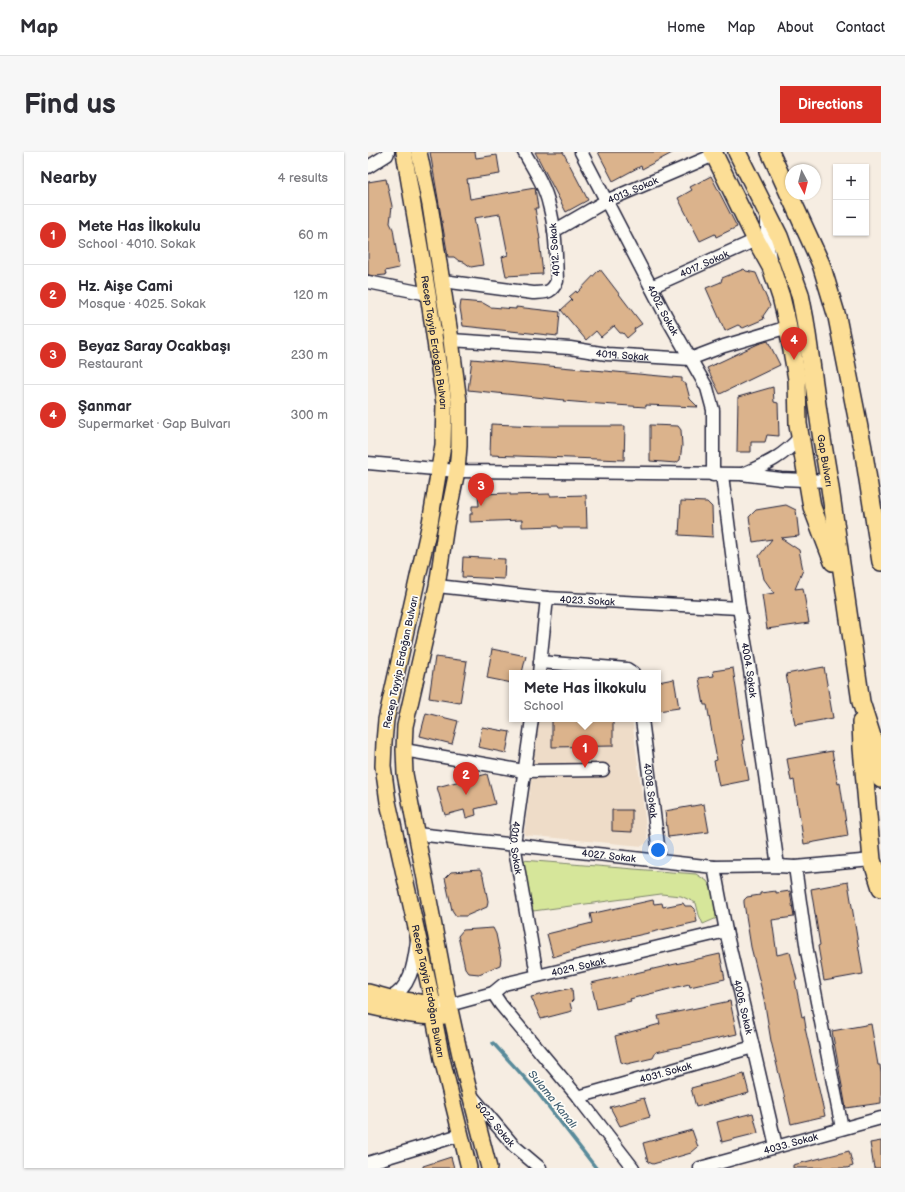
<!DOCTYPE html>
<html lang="en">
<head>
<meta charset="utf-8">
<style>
	:root { --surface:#fff; --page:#f7f7f7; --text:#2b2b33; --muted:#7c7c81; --line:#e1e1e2; --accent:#d93025 }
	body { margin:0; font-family:"Balsamiq Sans",sans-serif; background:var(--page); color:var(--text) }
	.controls { position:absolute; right:12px; top:12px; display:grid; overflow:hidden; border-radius:0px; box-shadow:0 1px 3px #0004 }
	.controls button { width:36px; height:36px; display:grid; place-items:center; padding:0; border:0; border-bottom:1px solid var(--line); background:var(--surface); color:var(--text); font:20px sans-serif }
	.compass { position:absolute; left:417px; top:12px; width:36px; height:36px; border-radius:50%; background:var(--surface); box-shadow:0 1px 3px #0004; rotate:173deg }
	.you { position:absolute; left:290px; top:698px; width:14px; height:14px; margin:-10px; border:3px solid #fff; border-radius:50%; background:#1a73e8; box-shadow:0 0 0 6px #1a73e833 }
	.badge { display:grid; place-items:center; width:26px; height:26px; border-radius:50%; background:var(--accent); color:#fff; font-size:13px; font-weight:700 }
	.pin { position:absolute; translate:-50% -33px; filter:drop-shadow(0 1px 2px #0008) }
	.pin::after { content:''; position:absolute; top:21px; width:14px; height:12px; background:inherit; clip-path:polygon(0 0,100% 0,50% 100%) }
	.popup { position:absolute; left:141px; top:518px; width:152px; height:52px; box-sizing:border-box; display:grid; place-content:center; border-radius:0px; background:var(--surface); filter:drop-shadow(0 1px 3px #0005); font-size:13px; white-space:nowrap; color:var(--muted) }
	.popup b { font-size:15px; color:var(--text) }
	.popup::after { content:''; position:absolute; left:50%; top:100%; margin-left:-8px; border:8px solid transparent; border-top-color:var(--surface) }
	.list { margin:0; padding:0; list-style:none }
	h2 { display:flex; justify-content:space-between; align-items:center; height:52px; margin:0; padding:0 16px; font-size:17px }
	h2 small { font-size:13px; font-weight:400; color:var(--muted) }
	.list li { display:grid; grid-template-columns:26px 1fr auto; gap:12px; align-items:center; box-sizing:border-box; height:60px; padding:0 16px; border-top:1px solid var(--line) }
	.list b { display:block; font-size:15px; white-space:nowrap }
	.list p { margin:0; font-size:13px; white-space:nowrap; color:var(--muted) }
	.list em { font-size:13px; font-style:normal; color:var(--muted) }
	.map { position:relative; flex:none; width:513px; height:1016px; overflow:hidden; border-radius:0px }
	header { display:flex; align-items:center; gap:24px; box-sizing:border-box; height:56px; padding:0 20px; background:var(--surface); border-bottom:1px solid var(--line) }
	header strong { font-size:19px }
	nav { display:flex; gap:22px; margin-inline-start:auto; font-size:14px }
	.intro { display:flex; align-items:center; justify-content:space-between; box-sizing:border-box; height:96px; padding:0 24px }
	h1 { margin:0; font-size:28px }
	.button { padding:10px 18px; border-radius:0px; background:var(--accent); color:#fff; font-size:14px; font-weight:700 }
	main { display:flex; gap:24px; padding:0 24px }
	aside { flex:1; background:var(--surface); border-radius:0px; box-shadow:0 1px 3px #0004 }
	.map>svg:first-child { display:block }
	.built { fill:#eedcc8 }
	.green { fill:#d6e69a; stroke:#7c846a }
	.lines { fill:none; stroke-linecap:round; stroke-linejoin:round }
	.stream { stroke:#598a9a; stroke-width:3.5 }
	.building { fill:#dbb38c; stroke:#22223b }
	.minor-casing { stroke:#22223b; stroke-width:15 }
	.major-casing { stroke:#22223b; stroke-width:18 }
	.highway-casing { stroke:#22223b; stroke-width:20 }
	.minor { stroke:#fdfcf7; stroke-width:12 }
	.major { stroke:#fcde96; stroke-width:15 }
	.highway { stroke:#fcde96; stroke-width:17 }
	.labels { text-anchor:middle; stroke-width:3.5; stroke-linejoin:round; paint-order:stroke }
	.street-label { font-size:10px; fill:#22223b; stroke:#fdfcf7 }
	.water-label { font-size:11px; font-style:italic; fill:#425f72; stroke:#fdfcf7 }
</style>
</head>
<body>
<header>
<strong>Map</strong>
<nav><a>Home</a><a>Map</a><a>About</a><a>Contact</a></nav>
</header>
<div class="intro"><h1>Find us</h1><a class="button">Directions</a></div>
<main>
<aside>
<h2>Nearby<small>4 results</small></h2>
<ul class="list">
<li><span class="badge">1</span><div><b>Mete Has İlkokulu</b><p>School · 4010. Sokak</p></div><em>60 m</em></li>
<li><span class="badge">2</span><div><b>Hz. Aişe Cami</b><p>Mosque · 4025. Sokak</p></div><em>120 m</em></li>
<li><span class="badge">3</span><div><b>Beyaz Saray Ocakbaşı</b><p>Restaurant</p></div><em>230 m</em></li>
<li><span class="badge">4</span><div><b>Şanmar</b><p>Supermarket · Gap Bulvarı</p></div><em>300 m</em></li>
</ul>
</aside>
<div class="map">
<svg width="513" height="1016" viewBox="0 0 513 1016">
	<rect width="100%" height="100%" fill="#f6ede2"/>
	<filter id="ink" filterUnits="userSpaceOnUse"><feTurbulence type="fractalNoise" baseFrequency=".025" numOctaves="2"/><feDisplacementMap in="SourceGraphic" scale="8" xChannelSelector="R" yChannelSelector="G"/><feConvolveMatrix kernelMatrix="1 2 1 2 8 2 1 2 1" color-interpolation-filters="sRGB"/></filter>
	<g filter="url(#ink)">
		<path class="built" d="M171,567h93l16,123 -6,4 -118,-11z"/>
		<path class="green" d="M154,708l174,14 11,7 5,9 5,28 -14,6 -4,-9 -3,-12 -15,-7 -20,-2 -128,17z"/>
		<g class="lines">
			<path class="stream" d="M125,891l41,45 62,80"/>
		</g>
		<path class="building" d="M62,0h45l1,6 21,-3 3,19 -33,5 3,20 65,-11 3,20h-3l5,31h-1l4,35 -37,2 -4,-19 6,-2 -8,-41 -26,4 9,47 -12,2 -7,-5 -5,-1 -5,-4h-6z
			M167,0h28l25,48 -22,12z
			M230,0h76l-32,17 -1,-3 -28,15z
			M343,24l26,51 -21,10 -1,-3 -15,7 -22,-43 14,-8 -2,-3z
			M18,27l6,27 -2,17 3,6 6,39 -14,3 1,4 -11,1 -7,-1v-93z
			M232,117l42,55 -8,5 1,2 -8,7 -4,-5h-3l-6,-7 -13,11 -5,-6 -10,9 -25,-30 11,-10 -3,-3 7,-6 1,2z
			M376,117l2,2 10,2 14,33 -7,10 1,3 -21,9 -5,-3 -13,6 -19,-43 15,-6 1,-4z
			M93,149l22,2 7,4 26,2v-2l44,5 -2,24 -95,-10 -3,-18z
			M400,189l12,24 -60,29 -13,-26 51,-24z
			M104,207l210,19v4l4,2 4,15 8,8 -52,-2v2l-46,-3 -37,-3 1,-1 -96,-10z
			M405,235l1,15 4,1 1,33 -12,-1 -2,7h-14v10h-14l1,-55z
			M123,272l47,2h87l-1,34 -134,-5z
			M282,273l28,1 3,4 1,16 -2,14 -4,3 -26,-2z
			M142,341v2l40,-1v2l36,-1 1,33h-28l-1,-2 -36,1v-7l-52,2v-8h2v-8h7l-1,-12z
			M313,349l26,1 5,5 1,30 -34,-2z
			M418,353l10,5 3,26 -18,2 18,12 4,20 -8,19 8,-1 6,35 -42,6 -5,-34 12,-2 -10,-14 -5,-23 13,-17 -19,3 -4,-25 7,-7z
			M95,405l42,2 -1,20 -42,-2z
			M124,497l34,7 -4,17h-10v10l-25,-5z
			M67,505l32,4 -7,42 -31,-5z
			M456,515l9,51 -38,7 -9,-51z
			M365,516l11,72h-2l7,40 -30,6 -5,-25 3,-1 -10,-55h-3l-5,-27 15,-2 -1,-5z
			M306,527l5,29 -21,3v-29z
			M58,561l32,8 -6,23 -32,-8z
			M184,567h61v27l-61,1z
			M114,575l28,5 -4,21 -28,-6z
			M464,599l6,33 2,-1 8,53 -44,8 -10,-64 -3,1 -4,-22z
			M119,622l8,30 -20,5 1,6 -10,3 -2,-8 -19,5 -8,-28z
			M336,652l5,28 -41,5 -3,-26z
			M244,658h20v22l-20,-1z
			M112,718l3,6 5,25 -1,6 -21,9h-10l-4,-6 -7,-32 6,-6z
			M480,730l15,92 -39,7 -6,-35 2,-1 -9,-56z
			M408,739v2l14,-2 4,26 -22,3 5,35 13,-3 7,28 -2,1 7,36 2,-1 2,12h-1l20,88 -34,8 -20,-83 -7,-42 -13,-52 -7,-44v-3l3,-3 13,-2v-2z
			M285,748l1,4 8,-1 1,4 20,-4 2,3h7l3,3 2,13 -115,26 -29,9 -6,-23 45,-11 -2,-9z
			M125,776l3,6 5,25 -1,6 -21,9 -10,-1 -4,-5 -7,-32 5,-6z
			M352,802l5,25 -35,8 -1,-3 -59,15 1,2 -34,8 -6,-26z
			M204,836l1,12 -3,3 2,8 -31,8 -10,-22z
			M362,849l7,33 -81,18 -3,6 -26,6 -6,-2 -6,-26 45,-12 -2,-8z
			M503,872l7,41h2l1,9v29l-35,5 -14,-77z
			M376,922l5,19 -53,14 -5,-19z
			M276,946l6,19 -30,9 -10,-19z
			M385,961l5,20 -36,9 -5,-20z
			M324,978l6,17 -7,6 -38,11 -5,-2 -5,-19z
			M513,989v27h-7l-4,-25z
			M481,999l4,15 -6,2h-54v-3z
			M83,1005l3,11h-31v-2z"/>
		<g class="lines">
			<defs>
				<g id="minor">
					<path id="s1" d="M213,0l85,164 41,72 6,22v65"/>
					<path d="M0,15l19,-12 1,-3"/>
					<path d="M399,63v26l3,18"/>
					<path id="s2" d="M186,79l52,-30 108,-46"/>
					<path d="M75,129l90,12c13,-1 18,1 24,-12 -1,-26 -1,-51 -8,-76 -4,-19 -16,-37 -25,-53"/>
					<path d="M0,130l60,12"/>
					<path id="s3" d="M283,135l105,-47"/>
					<path id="s4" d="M83,188l119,8 37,6 83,5 34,-13 64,-19"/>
					<path d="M0,311l89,8 284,3 40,5 48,2"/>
					<path d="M375,322c23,-10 40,-17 57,-37"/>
					<path id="s5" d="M354,323l17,133 11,62 28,196"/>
					<path id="s6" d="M69,434l110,12 192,10"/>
					<path d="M172,510l87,7 6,4"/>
					<path d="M171,521l8,-75"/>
					<path id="s7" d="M164,567l-18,125 23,131"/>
					<path id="s8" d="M274,567l18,142"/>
					<path d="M36,598l120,21 79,-1"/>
					<path id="s9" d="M49,682l297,33 64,-1 17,1 77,-7"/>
					<path id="s10" d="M346,715l12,64 50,215"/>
					<path d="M427,715l12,84 35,177"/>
					<path d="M125,841l8,12 77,92 55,71"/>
					<path d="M22,846c22,-11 24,-36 27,-57"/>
					<path id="s11" d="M65,852l16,1 44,-12 11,-9 222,-53"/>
					<path id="s12" d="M103,943l43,51 26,22"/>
					<path id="s13" d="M210,945l175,-50"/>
					<path d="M0,1011l92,-28"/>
					<path id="s14" d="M332,1016l181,-50"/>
				</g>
				<g id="major">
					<path id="s15" d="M36,0l24,142 16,109 -1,42 -13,78 -44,197 -2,22 -1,24 5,36 45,202 1,14 8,41 27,109"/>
					<path d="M51,0l11,53 21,135 8,62v44l-2,25 -11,54 -9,61 -32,140 -1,24 1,24 44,231 11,50 29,113"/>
					<path d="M0,840l22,6 43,6"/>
					<path d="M0,854c22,5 54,13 76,10"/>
				</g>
				<g id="highway">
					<path d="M345,0l43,88 15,27 10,30 6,25 10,57 1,45 14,83 21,55"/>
					<path id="s16" d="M369,0l42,84 21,58 5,26 16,113 8,48 32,221 15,47 5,30"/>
					<path d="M402,0l51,112 16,53 26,131 18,114"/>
					<path d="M493,570l1,26 10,112 9,28"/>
				</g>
			</defs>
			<use href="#minor" class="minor-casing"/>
			<use href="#major" class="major-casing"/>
			<use href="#highway" class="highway-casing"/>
			<use href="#minor" class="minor"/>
			<use href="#major" class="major"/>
			<use href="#highway" class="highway"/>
		</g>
	</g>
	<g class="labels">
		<g class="street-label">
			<text dy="4" stroke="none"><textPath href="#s2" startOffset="89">4013. Sokak</textPath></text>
			<text transform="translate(186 98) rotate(-94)" y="4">4012. Sokak</text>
			<text dy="4" stroke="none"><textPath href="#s3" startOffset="58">4017. Sokak</textPath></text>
			<text dy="4" stroke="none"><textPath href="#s1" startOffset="178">4002. Sokak</textPath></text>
			<text dy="4" stroke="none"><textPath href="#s15" startOffset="193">Recep Tayyip Erdoğan Bulvarı</textPath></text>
			<text dy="4" stroke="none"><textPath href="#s4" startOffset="172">4019. Sokak</textPath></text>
			<text dy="4" stroke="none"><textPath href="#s16" startOffset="324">Gap Bulvarı</textPath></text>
			<text dy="4" stroke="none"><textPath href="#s6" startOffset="151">4023. Sokak</textPath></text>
			<text transform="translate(32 510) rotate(-78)" y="4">Recep Tayyip Erdoğan Bulvarı</text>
			<text dy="4" stroke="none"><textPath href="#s5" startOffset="197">4004. Sokak</textPath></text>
			<text dy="4" stroke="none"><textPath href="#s8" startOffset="72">4008. Sokak</textPath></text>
			<text dy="4" stroke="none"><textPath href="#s7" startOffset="130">4010. Sokak</textPath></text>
			<text dy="4" stroke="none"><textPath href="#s9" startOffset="193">4027. Sokak</textPath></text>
			<text dy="4" stroke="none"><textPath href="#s11" startOffset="152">4029. Sokak</textPath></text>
			<text dy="4" stroke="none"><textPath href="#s15" startOffset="853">Recep Tayyip Erdoğan Bulvarı</textPath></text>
			<text dy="4" stroke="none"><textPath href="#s10" startOffset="143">4006. Sokak</textPath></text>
			<text dy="4" stroke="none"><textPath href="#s13" startOffset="91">4031. Sokak</textPath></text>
			<text dy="4" stroke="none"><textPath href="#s12" startOffset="38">5022. Sokak</textPath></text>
			<text dy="4" stroke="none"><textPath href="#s14" startOffset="94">4033. Sokak</textPath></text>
		</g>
		<g class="water-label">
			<text transform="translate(185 947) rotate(51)" y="4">Sulama Kanalı</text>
		</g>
	</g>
</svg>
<div class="controls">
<button>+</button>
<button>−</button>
</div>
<svg class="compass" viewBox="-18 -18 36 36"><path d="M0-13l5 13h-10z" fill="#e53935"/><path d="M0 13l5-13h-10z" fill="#7c7c81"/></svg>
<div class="you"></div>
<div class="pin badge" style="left:217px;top:616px">1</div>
<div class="popup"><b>Mete Has İlkokulu</b>School</div>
<div class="pin badge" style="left:98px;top:643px">2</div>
<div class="pin badge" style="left:113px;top:354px">3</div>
<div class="pin badge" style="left:426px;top:208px">4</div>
</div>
</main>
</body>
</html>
